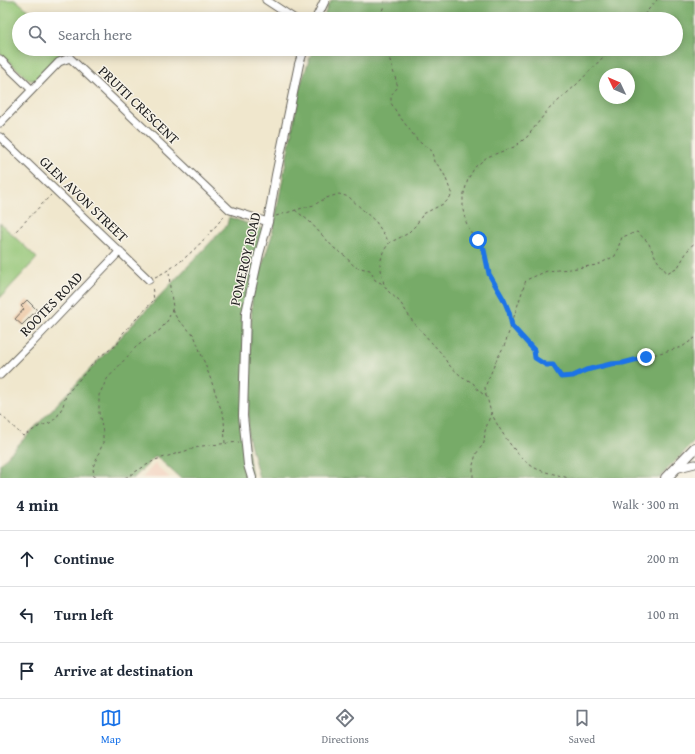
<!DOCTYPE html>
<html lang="en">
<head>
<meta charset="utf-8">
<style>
	:root { --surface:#fff; --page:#f6f6f7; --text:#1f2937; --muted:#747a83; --line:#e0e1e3; --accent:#1a73e8 }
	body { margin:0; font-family:"Gentium Book Plus",serif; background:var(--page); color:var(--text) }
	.compass { position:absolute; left:599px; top:68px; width:36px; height:36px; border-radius:50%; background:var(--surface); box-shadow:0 2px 10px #0003; rotate:314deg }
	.stop { position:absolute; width:12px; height:12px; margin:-9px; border:3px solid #1a73e8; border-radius:50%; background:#fff }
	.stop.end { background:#1a73e8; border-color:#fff; box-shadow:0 1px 4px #0008 }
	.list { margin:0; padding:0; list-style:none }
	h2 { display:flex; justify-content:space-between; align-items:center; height:52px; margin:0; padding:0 16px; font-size:17px }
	h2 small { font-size:13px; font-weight:400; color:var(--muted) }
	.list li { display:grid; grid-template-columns:26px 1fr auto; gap:12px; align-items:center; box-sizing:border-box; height:56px; padding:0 16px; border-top:1px solid var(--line) }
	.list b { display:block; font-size:15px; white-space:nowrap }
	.list em { font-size:13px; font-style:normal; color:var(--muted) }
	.icon { flex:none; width:22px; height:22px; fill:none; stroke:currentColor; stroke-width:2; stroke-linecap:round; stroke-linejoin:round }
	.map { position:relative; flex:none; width:695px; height:478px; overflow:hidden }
	.search { position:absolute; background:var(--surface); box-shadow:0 2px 10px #0003; left:12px; right:12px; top:12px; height:44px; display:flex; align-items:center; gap:10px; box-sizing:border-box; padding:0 14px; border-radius:22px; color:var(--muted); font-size:15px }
	.sheet { height:220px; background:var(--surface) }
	nav { display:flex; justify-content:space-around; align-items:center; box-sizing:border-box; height:56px; border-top:1px solid var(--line); background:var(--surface); font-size:11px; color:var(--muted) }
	nav a { display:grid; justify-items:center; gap:2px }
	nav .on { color:var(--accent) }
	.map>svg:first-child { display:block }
	.built { fill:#f4d3c0 }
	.green { fill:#94c677; stroke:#58714a }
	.forest { fill:#77ab68; stroke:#4a6442; fill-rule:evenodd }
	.building { fill:#eab78a }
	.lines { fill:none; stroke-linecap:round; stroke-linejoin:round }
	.minor-casing { stroke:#66635a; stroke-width:9 }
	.tertiary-casing { stroke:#66635a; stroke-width:10 }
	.primary-casing { stroke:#66635a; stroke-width:12 }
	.path { stroke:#66635a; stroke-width:1; stroke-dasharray:3 3; stroke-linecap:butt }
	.minor { stroke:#fff; stroke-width:7 }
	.tertiary { stroke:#fff; stroke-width:8 }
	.primary { stroke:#fff; stroke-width:10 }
	.route { stroke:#1a73e8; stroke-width:5 }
	.labels { text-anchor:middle; stroke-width:3; stroke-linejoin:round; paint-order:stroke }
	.street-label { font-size:14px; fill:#1c1c1c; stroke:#f7f3e8 }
</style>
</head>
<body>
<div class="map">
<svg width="695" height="478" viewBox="0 0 695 478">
	<rect width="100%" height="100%" fill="#f7f3e8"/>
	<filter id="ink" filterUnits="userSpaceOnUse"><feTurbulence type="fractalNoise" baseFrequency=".025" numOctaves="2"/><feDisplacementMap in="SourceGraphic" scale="8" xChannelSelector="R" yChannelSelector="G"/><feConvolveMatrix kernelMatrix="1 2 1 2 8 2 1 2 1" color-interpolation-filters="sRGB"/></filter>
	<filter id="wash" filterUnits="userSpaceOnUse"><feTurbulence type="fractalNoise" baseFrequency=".012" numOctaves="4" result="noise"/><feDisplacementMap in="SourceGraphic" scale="16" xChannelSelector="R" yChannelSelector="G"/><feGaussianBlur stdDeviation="0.9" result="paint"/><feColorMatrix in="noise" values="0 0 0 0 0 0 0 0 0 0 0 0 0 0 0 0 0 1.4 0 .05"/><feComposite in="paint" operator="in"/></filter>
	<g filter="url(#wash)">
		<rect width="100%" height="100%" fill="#f0e7cd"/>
		<path class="built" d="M155,464l15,14h-28z"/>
		<path class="green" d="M0,0h16l23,19h-20v30h47l-30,31h-7l-29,-27z
			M0,223l37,35 -37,40z"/>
		<path class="forest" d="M332,0h363v441l-36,37h-400l-11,-43 4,-139 20,-61 29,-152 12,-34h363v-30h-353l5,-14zM605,74h24v24h-24z
			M229,217l37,13 -20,83 -3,103 9,62h-72l-24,-22 -22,22h-134v-14l227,-239z"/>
		<g id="blocks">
			<path class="building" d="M27,300l10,10 -15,15 -7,-6 9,-10 -3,-3z"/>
		</g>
	</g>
	<g filter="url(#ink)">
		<use href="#blocks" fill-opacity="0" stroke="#66635a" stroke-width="1"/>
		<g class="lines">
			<defs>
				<path id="minor" d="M266,0l29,19
					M0,59l32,31
					M0,123l59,-61 11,-4 160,152 38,12
					M0,137l149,143
					M0,375l32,-32 88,-92
					M675,469l20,-5"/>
				<path id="tertiary" d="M316,19l9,-19
					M252,478l-4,-13 -5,-49 3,-103 13,-59 9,-32 8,-47 23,-111 5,-15"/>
				<path id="primary" d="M666,478l29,-30"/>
			</defs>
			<use href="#minor" class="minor-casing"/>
			<use href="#tertiary" class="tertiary-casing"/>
			<use href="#primary" class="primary-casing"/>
			<path class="path" d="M374,19l9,-10 1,-9
				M640,19l17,-19
				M384,49l5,8 9,30 -7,8v8l6,10 21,28 14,10 2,11 6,5 5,9 7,19 -7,8 -22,11 -7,11 -9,9 -18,9 -6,9 -3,12 4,21 5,7 11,10 13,20 29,32 6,10 13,12 12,7 6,8 8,6 4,16 -6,18 -1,12 -8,11 -3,11v13
				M611,49l-35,36 -29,26 -20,26 -13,10 -27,10 -12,10 -7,12 -5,18v13l3,12 5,11 7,7 6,10 5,24 15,26 5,12 3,14 22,24 1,8 11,7h7l8,12 12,-1 13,-6 25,-7h12l59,-16 13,-9
				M295,210l14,11 25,27 10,7 11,12 15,3 5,10 8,4
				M276,216l30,-9 8,-2 12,-7 13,-4 10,3 27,25 13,20
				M12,235l39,-40
				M155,277c29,-13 50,-38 70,-62
				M172,310l6,10 16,15 17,45 13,38 1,26
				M486,396l-1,-9 11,-26 9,-17 21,-64 21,-9 23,-2 27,-4 18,-9 7,-19 15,-5 11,10 9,18 10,13 11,-6 10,-17 7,-8
				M491,412c8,18 27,47 44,56 10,5 22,6 33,10
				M0,414l23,22 17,-10 10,-3 7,-6 6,-11 3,-11 33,-38 18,-12 6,-12 31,-33 -2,-14
				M94,478l-1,-11 10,-24v-11l-4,-19v-18l8,-16 29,-32 12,-9 12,-8 8,-10 5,-13 -3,-19 -1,-18
				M125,478l30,-18 47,-14 37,-4"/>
			<use href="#minor" class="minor"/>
			<use href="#tertiary" class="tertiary"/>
			<use href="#primary" class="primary"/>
		</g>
	</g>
	<g class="lines" filter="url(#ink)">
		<path class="route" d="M478,240l6,10 5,24 15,26 5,12 3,14 22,24 1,8 11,7h7l8,12 12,-1 13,-6 25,-6 12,-1 23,-6"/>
	</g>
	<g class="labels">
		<g class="street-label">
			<text transform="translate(139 105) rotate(44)" y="5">PRUITI CRESCENT</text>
			<text transform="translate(84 199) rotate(44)" y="5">GLEN AVON STREET</text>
			<text transform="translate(245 259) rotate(-77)" y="5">POMEROY ROAD</text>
			<text transform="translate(51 304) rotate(-46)" y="5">ROOTES ROAD</text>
		</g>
	</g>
</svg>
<svg class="compass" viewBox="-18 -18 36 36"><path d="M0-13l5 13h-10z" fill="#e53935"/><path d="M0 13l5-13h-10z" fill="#747a83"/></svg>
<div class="stop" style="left:478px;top:240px"></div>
<div class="stop end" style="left:646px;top:357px"></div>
<div class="search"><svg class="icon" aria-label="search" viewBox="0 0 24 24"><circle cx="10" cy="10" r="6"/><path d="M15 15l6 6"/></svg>Search here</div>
</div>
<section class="sheet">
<h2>4 min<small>Walk · 300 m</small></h2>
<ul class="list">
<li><svg class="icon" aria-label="ahead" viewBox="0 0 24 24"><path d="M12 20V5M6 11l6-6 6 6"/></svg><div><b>Continue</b></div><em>200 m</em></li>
<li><svg class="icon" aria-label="left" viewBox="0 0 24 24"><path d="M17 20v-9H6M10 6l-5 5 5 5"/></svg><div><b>Turn left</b></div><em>100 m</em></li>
<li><svg class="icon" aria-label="arrive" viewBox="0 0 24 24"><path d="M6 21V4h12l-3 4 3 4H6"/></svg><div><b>Arrive at destination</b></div></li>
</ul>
</section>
<nav>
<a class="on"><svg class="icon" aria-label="map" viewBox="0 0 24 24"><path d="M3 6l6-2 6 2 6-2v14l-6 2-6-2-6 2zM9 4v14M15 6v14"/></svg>Map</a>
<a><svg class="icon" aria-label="directions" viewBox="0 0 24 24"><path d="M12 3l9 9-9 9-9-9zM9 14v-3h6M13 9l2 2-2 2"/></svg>Directions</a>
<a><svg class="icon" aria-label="saved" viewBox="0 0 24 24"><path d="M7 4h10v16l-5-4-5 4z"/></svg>Saved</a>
</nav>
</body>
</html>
